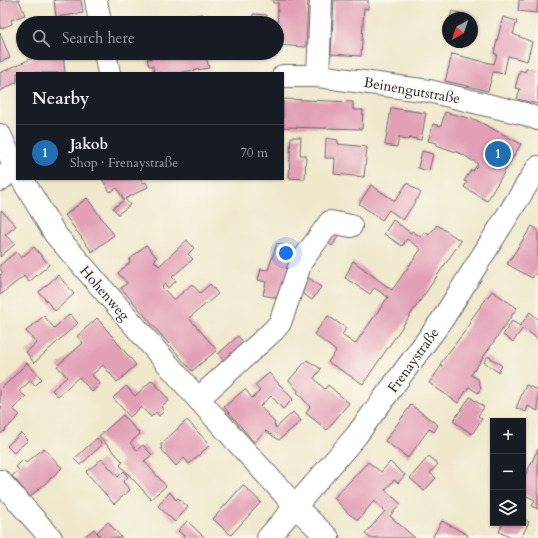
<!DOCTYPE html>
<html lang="en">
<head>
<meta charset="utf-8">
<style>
	:root { --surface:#171b24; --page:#20242c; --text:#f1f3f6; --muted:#9ea1a6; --line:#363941; --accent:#1f6fb2 }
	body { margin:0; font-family:Cardo,serif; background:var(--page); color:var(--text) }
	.controls { position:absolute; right:12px; bottom:12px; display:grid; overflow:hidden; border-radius:0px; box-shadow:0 1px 3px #0004 }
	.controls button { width:36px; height:36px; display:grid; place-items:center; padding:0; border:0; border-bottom:1px solid var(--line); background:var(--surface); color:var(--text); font:20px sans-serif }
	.compass { position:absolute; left:442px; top:12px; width:36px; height:36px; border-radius:50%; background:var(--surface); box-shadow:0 1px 3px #0004; rotate:220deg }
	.you { position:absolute; left:286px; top:253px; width:14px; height:14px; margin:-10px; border:3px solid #fff; border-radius:50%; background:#1a73e8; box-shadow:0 0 0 6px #1a73e833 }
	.badge { display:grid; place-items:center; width:26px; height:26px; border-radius:50%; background:var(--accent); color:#fff; font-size:13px; font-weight:700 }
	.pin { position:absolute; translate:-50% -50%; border:2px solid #fff; box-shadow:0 1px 4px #0006 }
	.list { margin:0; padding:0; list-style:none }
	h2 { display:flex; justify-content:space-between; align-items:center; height:52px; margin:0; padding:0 16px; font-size:17px }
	h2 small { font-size:13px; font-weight:400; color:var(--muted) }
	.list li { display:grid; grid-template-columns:26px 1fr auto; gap:12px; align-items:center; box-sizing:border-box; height:56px; padding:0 16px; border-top:1px solid var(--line) }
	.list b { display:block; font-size:15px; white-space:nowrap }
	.list p { margin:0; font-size:13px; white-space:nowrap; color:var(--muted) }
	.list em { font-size:13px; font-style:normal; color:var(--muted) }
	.icon { flex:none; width:22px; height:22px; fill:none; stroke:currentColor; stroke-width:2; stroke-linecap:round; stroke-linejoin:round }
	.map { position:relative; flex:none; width:538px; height:538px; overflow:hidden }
	.search { position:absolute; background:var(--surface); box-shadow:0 1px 3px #0004; left:16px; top:16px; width:268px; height:44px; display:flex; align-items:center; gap:10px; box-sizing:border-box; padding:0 14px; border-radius:22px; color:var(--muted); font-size:15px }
	.panel { position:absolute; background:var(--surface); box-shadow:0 1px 3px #0004; left:16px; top:72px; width:268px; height:108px; border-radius:0px }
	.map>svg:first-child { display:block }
	.building { fill:#e2a0b5 }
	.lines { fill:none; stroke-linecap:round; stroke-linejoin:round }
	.minor-casing { stroke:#6a676e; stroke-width:24 }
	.minor { stroke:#fff; stroke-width:22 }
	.labels { text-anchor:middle; stroke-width:4; stroke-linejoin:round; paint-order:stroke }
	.street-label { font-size:14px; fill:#22223b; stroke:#fbf7ec }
</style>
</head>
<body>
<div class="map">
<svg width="538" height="538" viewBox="0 0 538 538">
	<rect width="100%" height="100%" fill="#fbf7ec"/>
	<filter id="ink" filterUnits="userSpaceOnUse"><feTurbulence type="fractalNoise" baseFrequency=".025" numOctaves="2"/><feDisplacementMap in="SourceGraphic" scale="8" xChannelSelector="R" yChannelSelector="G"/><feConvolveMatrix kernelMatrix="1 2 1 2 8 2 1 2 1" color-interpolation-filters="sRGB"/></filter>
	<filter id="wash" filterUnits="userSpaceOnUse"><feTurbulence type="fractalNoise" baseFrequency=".012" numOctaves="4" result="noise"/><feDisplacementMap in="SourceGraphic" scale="16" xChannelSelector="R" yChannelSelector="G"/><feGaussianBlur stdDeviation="0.9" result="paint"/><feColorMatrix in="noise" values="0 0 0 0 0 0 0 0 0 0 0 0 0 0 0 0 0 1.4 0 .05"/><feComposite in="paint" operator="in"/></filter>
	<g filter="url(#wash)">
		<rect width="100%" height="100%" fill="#efe8cc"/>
		<g id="blocks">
			<path class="building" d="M0,0h19l6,15 -14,5 1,4 -12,5z
				M54,0h27l2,13 -27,4z
				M273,0h35l-2,47 -29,-2 1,-42h-5z
				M334,0h34v9l-4,-1 -3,48 -30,-2z
				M519,0h19l-1,13 -19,-2z
				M452,11l13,3 -1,4h-14z
				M203,14v3l8,-1v7h-38l-1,-4z
				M253,14l14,1v8h-15z
				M503,17l14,4 -4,13 19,8 -5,19 -19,-5 -4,18 -11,-2 -5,19 -43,-10 7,-27 42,10 3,-10 -3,-1z
				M0,33l10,25 -10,4z
				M50,53h13l2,20h-48v9l-17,9v-18l37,-17z
				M150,53h59l1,2 -4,1 3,12 -33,5h-22l-1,-7h-4l-2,-7h4z
				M527,68l11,3v33l-21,-5 3,-10 -5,-1 5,-18 5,2z
				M283,99l70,3v8h10l-1,19 -79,-2z
				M391,108l35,5 -5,27 -11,-2 -2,2 -7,-1 -2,-3 -2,11 -12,-2z
				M445,112l31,8 45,24 -34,57 -23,-14 3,-5 -3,-1 7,-11 2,1 5,-7 -16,-10 -26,-9 1,-2 -9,-2 5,-17 8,2z
				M291,137h10l-1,18h6l-1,24 -16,-1z
				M326,138l12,2v4l29,3 -3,30 -30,-3 1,-16h-10z
				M422,151l11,3 -4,17 -11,-3z
				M102,179h39l2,4 3,-1 2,5 -23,12 5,6 -12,9 -5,-6 11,-8 -7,-12 -7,4z
				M407,183l14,10 -18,27 -14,-10 -7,10 -23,-16 12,-19 24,16z
				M87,198l27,37 -22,17 -27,-37z
				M1,210l15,16 -11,9 10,9 -15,13z
				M393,220l18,13 1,-2 9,6 4,-5 4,3 8,-10 24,16 -98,143 -35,-22 8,-11 -22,-17 14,-18 18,12 -4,7 13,9 33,-47 -14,-9 -4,6 -25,-16 8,-17 39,29 29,-41 -14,-10 -5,7 -18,-12z
				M332,226l9,6 -9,14 -9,-7z
				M532,226l6,4v40l-6,8 -25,-14z
				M187,240l7,8 -6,6 5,5 -21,18 4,4 -8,7 -3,-4 -3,3 12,13 18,-16 8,9 10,-9 8,10 -29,24 28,32 -25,21 -71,-83 6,-5 -9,-10 12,-11 -1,-2 17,-15 11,13 -3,3 5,5z
				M277,243l18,5 -14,51 -18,-4 3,-13 -8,-2 3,-11 7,1z
				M34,247l15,18 -20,17 -5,-6 -24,19v-20l3,-2 -3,-4v-4l16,-13 5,6z
				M58,275l16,19 -19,17 -16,-19z
				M307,277l14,10 -9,13 -14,-10z
				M492,291l25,17 -46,67 7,4 3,9 -3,5 -9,-6 -11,16 -29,-20 13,-18 -2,-1 31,-41 -2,-1z
				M530,312l8,7v20l-15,-11 -10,14 -10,-7 9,-14 8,5z
				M70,314l8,9 -44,40 -8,-11 11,-9 -11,-12 18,-15 10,12z
				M97,318l39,47 -19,17 -14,-17 -11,10 8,9 -8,8 -13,-15 -21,19 -6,-6 15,-13 -10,-11 26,-23 -6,-7z
				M238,336l8,9 -20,18 -8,-9z
				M488,356l14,10 -4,6 -14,-10z
				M307,360l14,9 -7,9 6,7 5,4 3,-4 21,18 -22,27 -21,-17 4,-6 -13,-15 1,-1 -9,-11z
				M27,363l15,16 -7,7 -5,-5 -11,10 7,6 -13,12 7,6 -19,19 -1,-25 2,-2 -2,-2v-15z
				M269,373l24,26 -10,10 -12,-13 -11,10 15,17 -1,1 2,4 17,-16 8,9 -22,19 -13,-9 -12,11 -30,-35 21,-18 7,9 8,-7 -5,-6z
				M152,380l17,20 -8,7 3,4 -5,5 -3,-4 -5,5 -10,-10 -11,10 -17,-19 13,-12 9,10z
				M526,385l12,5v21l-10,-5 -2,6 -10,-4z
				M470,397l14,10 -6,9 4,3 -10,15 -19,-13z
				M411,405l27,20 -4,7 -5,-3 -21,29 -23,-17z
				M123,415l17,19 -10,9 7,7 6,-5 9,10 -8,6 22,25 -15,13 -31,-34 3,-3 -24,-26z
				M187,420l23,25 -21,19 -5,-6 -8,8 -14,-16 -1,-6z
				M21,433l7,7 -14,13 -7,-7z
				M97,438l5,7 -22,20 -6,-6z
				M44,448l18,20 -32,29 -18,-21 7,-6 -3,-3 7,-7 3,3z
				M538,449v60l-6,-3 3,-6 -12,-6v-14z
				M429,456l9,8 -8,9 6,5 -12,13 -14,-13z
				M102,459l16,18 6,-6 4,6 -5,5 7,8 -16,14 -28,-32z
				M368,462l13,10 9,-10 15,13 -7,8 -4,-3 -9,10 16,14 -11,12 25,22h-45l-5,-4 20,-23 -11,-10 -16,19 -9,-6 -15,-16z
				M243,485l18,17 -30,33 -18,-16z
				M170,492l6,8 2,-2 10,9 -13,15 -17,-16z
				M523,519l6,3 -8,16h-10l-12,-6 4,-9h20z
				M187,521l18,17h-22l1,-2 -6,-5z
				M442,521l26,14 -2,3h-34z
				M108,522l14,16h-20l-5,-6z
				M94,529l7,9h-18z"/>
		</g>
	</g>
	<g filter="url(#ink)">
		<use href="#blocks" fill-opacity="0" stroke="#6a676e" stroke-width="1"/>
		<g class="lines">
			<defs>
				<path id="minor" d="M96,0l4,23
					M105,53l4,20
					M283,76h35l111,15 96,23 13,5
					M318,76l3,-76
					M0,135l17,36
					M22,179l33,55 143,165 98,108 32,31
					M0,180l17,-15
					M198,399l76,-69 6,-7 21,-61 29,-40 21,4
					M0,481l51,57
					M268,538l88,-102 86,-116 96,-153"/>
			</defs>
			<use href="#minor" class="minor-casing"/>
			<use href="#minor" class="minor"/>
		</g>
	</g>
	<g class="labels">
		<g class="street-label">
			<text transform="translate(412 90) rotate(10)" y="5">Beinengutstraße</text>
			<text transform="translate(105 293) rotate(49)" y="5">Hohenweg</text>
			<text transform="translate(413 360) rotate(-54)" y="5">Frenaystraße</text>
		</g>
	</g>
</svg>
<div class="controls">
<button>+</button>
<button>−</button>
<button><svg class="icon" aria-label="layers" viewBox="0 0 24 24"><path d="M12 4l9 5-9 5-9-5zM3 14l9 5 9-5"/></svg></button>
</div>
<svg class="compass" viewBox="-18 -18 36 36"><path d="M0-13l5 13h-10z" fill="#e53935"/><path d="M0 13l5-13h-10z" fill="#9ea1a6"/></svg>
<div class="you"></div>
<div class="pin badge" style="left:498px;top:154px">1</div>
<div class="search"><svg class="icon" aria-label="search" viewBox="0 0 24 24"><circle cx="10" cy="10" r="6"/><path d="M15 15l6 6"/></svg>Search here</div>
<section class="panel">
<h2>Nearby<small></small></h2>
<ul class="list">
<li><span class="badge">1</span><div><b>Jakob</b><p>Shop · Frenaystraße</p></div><em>70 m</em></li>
</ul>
</section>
</div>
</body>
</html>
